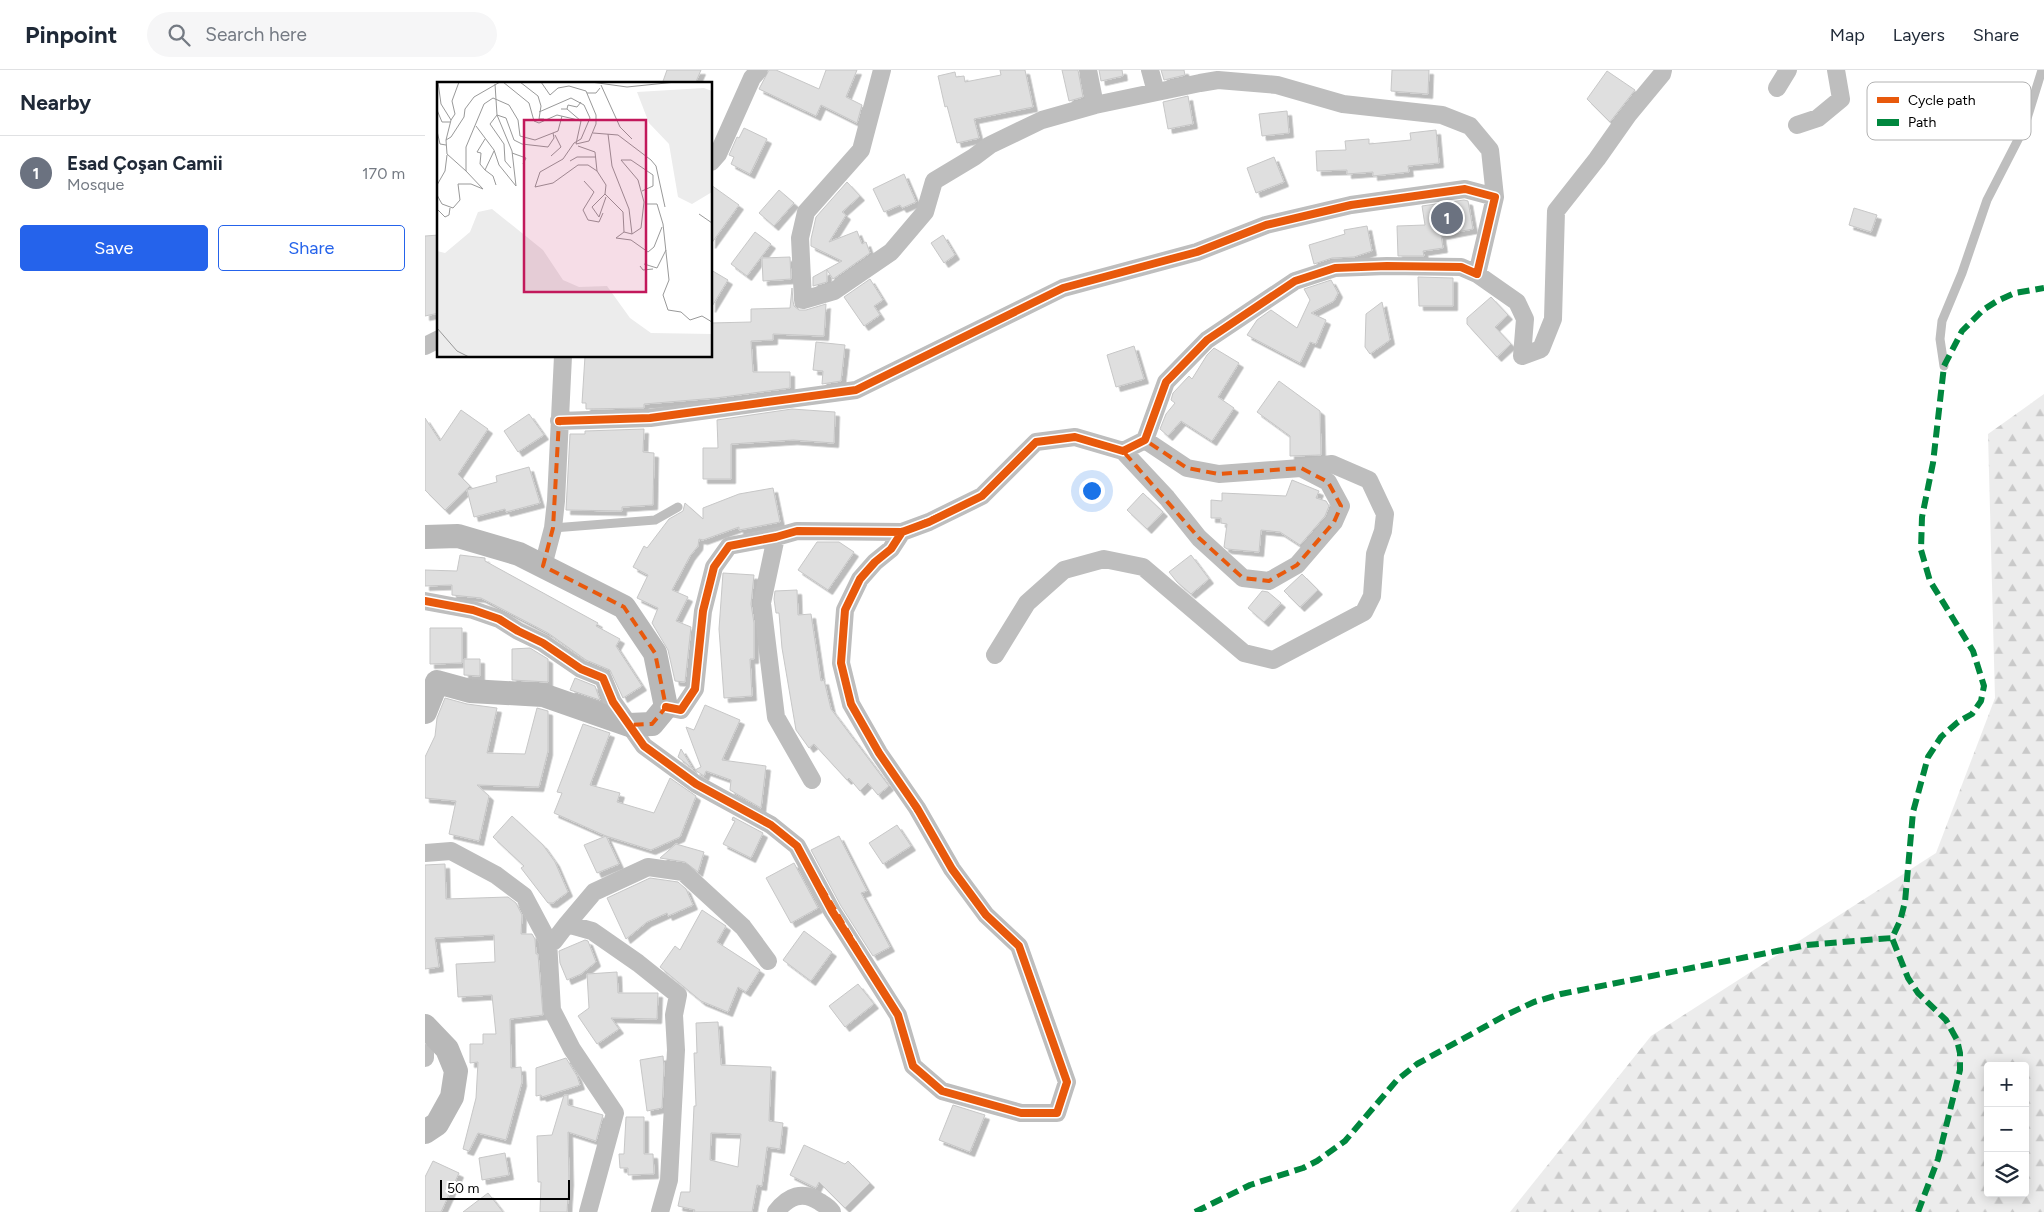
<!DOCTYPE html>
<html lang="en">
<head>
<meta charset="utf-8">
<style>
	:root { --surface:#fff; --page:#f6f6f7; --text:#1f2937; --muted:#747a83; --line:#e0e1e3; --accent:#2563eb }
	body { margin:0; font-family:Figtree,sans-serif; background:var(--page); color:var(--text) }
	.controls { position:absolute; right:15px; bottom:15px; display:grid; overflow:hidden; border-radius:5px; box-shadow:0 2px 12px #0003 }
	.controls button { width:45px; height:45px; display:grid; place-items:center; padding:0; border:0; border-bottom:1px solid var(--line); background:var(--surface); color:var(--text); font:25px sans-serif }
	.scale { position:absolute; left:15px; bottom:12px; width:130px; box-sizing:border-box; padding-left:5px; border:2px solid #000; border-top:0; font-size:14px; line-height:18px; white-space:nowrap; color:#000; -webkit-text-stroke:4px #fff; paint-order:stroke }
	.you { position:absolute; left:666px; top:420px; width:18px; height:18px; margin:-12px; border:4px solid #fff; border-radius:50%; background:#1a73e8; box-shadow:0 0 0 8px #1a73e833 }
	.badge { display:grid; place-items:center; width:32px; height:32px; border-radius:50%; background:var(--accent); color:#fff; font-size:16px; font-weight:700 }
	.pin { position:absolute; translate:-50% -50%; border:2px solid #fff; box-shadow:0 1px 5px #0006 }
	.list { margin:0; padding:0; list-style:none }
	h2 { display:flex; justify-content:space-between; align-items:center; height:65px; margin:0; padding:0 20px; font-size:21px }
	h2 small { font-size:16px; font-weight:400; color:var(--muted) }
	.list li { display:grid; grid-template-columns:32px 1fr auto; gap:15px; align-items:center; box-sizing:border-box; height:75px; padding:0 20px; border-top:1px solid var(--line) }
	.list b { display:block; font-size:19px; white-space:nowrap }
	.list p { margin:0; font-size:16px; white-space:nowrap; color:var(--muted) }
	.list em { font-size:16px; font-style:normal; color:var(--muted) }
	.actions { display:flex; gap:10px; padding:15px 20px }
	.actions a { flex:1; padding:11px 0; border:1px solid var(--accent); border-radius:5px; text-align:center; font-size:18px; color:var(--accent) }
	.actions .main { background:var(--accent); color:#fff }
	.icon { flex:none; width:28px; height:28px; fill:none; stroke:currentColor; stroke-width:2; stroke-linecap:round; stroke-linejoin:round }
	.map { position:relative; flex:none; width:1619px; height:1142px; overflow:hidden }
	header { display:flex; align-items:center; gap:30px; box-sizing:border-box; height:70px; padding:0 25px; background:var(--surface); border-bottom:1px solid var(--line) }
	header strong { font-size:24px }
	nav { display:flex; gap:28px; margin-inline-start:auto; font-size:18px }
	.search { width:350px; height:45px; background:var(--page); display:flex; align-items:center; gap:12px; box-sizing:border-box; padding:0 18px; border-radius:28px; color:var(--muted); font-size:19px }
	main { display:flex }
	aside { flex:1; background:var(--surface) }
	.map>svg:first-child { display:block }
	.forest { fill:url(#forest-firs); fill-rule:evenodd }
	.building { fill:#dfdfdf; stroke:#c7c7c7; fill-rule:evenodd; filter:url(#shadow) }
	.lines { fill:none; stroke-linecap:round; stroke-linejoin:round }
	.lane { stroke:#bebebe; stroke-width:9 }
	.street { stroke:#bebebe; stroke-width:18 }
	.secondary { stroke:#b8b8b8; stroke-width:24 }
	.quiet { stroke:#00873e; stroke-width:6; stroke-dasharray:12 6; stroke-linecap:butt }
	.cycleway-casing { stroke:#fff; stroke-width:11 }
	.cycleway { stroke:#e8590c; stroke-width:8 }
	.marked { fill:none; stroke:#e8590c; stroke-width:4; stroke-dasharray:10 6; stroke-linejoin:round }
	.inset-road { fill:none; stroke:#999; stroke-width:1 }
	.view { fill:#c2185b; fill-opacity:0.15; stroke:#c2185b; stroke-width:2.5 }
	.inset-edge { fill:none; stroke:#000; stroke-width:2.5 }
	.key { fill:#fff; stroke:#b2b2b2; stroke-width:1 }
	.key-label { font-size:14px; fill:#000 }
</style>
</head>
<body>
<header>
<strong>Pinpoint</strong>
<div class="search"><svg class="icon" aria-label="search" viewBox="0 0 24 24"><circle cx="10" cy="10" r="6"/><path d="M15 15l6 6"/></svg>Search here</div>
<nav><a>Map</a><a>Layers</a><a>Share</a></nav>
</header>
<main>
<aside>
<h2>Nearby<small></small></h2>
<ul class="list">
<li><span class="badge" style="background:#6b7280">1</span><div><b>Esad Çoşan Camii</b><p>Mosque</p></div><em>170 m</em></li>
</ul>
<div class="actions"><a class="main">Save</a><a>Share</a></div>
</aside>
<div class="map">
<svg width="1619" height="1142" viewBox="0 0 1619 1142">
	<defs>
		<pattern id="forest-firs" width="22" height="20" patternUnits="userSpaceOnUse" patternTransform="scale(1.25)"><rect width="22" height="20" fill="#ececec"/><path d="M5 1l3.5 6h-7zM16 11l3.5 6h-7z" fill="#c9c9c9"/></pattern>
		<filter id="shadow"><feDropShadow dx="4.5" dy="4.5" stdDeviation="0" flood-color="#0004"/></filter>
	</defs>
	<rect width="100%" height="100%" fill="#fff"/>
	<path class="forest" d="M1619,324v818h-534l141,-176 285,-183 59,-155 -7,-264zM1563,996h37v127h-37z"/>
	<path class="building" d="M242,0h34l-6,14h-33z
		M344,0h7l43,19 7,-19h31l-11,27 16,8 -5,18 -36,-18 -5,11 -57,-27z
		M575,0h25l8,37 -59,12 5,19 -22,5 -10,-37 -2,1 -7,-31 17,-4 1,5 8,-1 1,6 36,-7z
		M637,0h16l5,27 -14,4z
		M674,0h23l1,6 -22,5z
		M736,0h23l1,5 -21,5z
		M967,0h37l-1,24 -37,-3z
		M1182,1l28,19 -25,32 -23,-23z
		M763,26l5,28 -25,5 -5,-27z
		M862,41l2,22 -27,3 -3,-22z
		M319,58l23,11 -17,35 -19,-10 3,-7 -5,-2 8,-18 2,1z
		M1011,60l3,33 -31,3 1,6 -36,4v-4l-26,2v-4l-30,1 -1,-20 30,-1 -1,-9 24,-2v5l42,-4 -1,-7z
		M849,87l10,25 -28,11 -9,-25z
		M479,104l12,28 -14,6 -2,-3 -16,7 -11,-23z
		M422,112l13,14 -18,16 4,3 -17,27 28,-11 5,13 4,-2 4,11 -37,26 -6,-9v12l-14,4v-9l29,-16 -31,-15v-7l5,-22z
		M286,115l28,20 -28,39z
		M354,120l15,13 -20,23 -15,-13z
		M1039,130l4,1 5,28 -32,6 2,13 -20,3 1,5h-26l-1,-30 28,-1 -3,-19z
		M1429,138l23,7 -6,17 -22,-7z
		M942,156l5,25 -18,6 -22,1 -18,6 -5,-19 36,-11 -1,-4z
		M330,162l16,12 -24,32 -16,-12z
		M14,165v78l-14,3v-80z
		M518,165l12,20 -11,8 -13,-20z
		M365,187l1,22 -28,2 -1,-23z
		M286,200l17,10 -17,28z
		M993,207l35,1v28h-34z
		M445,209l13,21 -9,6 6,9 -16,11 -20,-29z
		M906,210l7,13 -4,8 -23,12 15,7 -10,24 -6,-2 -10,21 -53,-28 10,-15 14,-10 26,18 13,-28 -6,-11z
		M367,218l1,13 1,5 5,4h7l20,-6 -2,32 -51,-2v6l-22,1 2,31h37v16l-74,10 -72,6v4l-58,1v-6h-4l3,-47h126v-33l40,-1v-13l39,-1z
		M1066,227l17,18 -13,12 16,17 -14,13 -30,-33v-6z
		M957,232l8,38 -20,14 -5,-7 1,-33z
		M391,272l29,3 -4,36 -19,3 1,-13 -10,-1z
		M709,276l10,33 -28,8 -9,-32z
		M789,278l25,15 -21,34 16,11 -22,33 -31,-20 -13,15 -8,-7 6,-15 9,-11 -4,-3 2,-7 16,-17 3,3 15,-24z
		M854,311l41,30 1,44 -31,1v-20l-33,-24z
		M367,339l43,3 -1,31 -41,-3 -62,4v35h-28v-31h15l-1,-28z
		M36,340l27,19 -30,45 12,12 -25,24 -20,-20v-72l15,23z
		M104,344l15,21 -26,17 -14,-21z
		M219,359l-1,23 11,1 -1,52 -31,2v4l-56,-1 4,-76h15v-3z
		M104,397l11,36 -34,9 -1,-3 -31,8 -7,-27 30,-8 -1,-6z
		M867,410l27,11 -3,7 10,3 3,5 -4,10 -25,29 -20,-13 -19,-2 -2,22 -32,-3 -3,-2 3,-23 -6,-1v-5h-10v-18l11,1v-8l64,3z
		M348,418l7,34 -41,8v-3l-36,13 -4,-1 -1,7 -8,10 -18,34 16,7 -12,24 15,6 -6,55 -10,-1 -7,-31 -16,-27 6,-15 -21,-10 11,-23 -15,-8 11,-21 3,2 22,-29 14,-8 2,-8 18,16v-11l36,-14z
		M718,423l20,19 -16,17 -20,-19z
		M392,472h22l15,10 -26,38 -30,-20z
		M35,485l25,3v3l91,50 22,12 -2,3 24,13 -4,7 26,40 -19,12 -13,-28 -24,-10 -38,-27 -67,-35 -29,-3v-10l-27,1v-16l32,1z
		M766,485l18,24 -18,15 -14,-12 -8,-10z
		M298,503l31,2 -3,29 3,19v36h-4l2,37 -28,2 -5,-69z
		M877,504l16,16 -18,17 -16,-16z
		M372,520l1,25 13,-1 10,67 3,-1 7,29 58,77 -11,9 -10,-12 -8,8 -11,-13 -2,2 -33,-36 -5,4 -13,-18 -14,-82 -3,-35h-3l-2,-14 1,-8z
		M837,521l6,1 13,11 -17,19 -16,-14z
		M5,558h32v35l-32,1z
		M105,578l18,11v23l-36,-2v-31z
		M39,589h16v17l-16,-1z
		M150,608l20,8 5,14 -30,-10z
		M20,628l22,6 30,4 -10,45 38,1 12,-46 11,3v40l-9,36 -62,-2 12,11 -10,45 -30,-7 7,-33 -31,-3v-41l10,-21 2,-18z
		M280,635l35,15 -18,40 44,6 -5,42 -31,-18 1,-10 -25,-9 -2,5 -9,-6 6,-3 -15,-40 8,3z
		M158,654l27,9 -20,52 30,8 -3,9 37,11 16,-35 26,18 -16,41 -29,13 -45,-14 13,28 -22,9 -13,-28 22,-9 -52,-23 8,-20 -5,-1z
		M256,679l12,20 -15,-12z
		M87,746l31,29 12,17 13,30 -15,11h-5l-27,-35 3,-2 -31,-29z
		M308,747l30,16 -12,25 -28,-14 12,-23 -3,-1z
		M472,755l14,21 -28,18 -14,-21z
		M414,766l28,55 -6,2 29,54 -17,9 -32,-50 -30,-56z
		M251,774l28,8 -6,20 -13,-10 -25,-4z
		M369,793l24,45 -27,15 -25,-45z
		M20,794l1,35 62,-2 8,6 6,12 -1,19h11l3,5 1,15h2l5,61 -33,4 1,49 10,-1 1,15 -16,58 -28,-7 -9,18 -6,-2 13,-51 2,-36 -8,1v-19h13v-10h13l-4,-39 -34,2 -2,-33 39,-2 -1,-27 -59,3 4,29 -14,2v-104z
		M225,808l28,4 8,7 7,16 -25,11 -1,-3 -20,9 -21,17 -19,-41z
		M277,840l24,16 -9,16 43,28 -14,22 -8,-5 -10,25 -27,-11 -41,-34 15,-21 5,4z
		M379,861l28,21 -21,29 -28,-21z
		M160,870l3,1 8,21 -15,12 -14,6 -7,-17 -1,-12z
		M192,902l1,21h40l-1,26 -46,-1 8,11 -22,15 -19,-28 11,-8 -2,-34z
		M433,914l16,20 -29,23 -16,-21z
		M293,952l3,43 50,2 -2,54 14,2 -3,26 -13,-2 -5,39 -5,-1 -5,27h-58l1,-2 -17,-4 3,-14h9l4,-86h2l-2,-53h3l-1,-30zM286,1063l30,1 -3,33 -28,-7z
		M238,986l1,11 -2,41 -15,3 -7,-51z
		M141,988l11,18 3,9 -38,12 -1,-2 -5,1v-28z
		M139,1025h4v10l35,10 -7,26 -28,-9 1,49 -2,31h-27l1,-30h-3l-1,-46 15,-1z
		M528,1035l32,10 -15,37 -31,-12z
		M201,1047h18v37h9l1,20 -26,1v-7h-8l-1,-14h5z
		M379,1075l41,19 3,-3 22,22 -25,25 -26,-26 -3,6 -26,-13z
		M80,1083l4,22 -27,5 -3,-22z
		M8,1091l26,12 -18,39h-16v-35z
		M63,1123l15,19h-40z"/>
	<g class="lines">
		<path class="lane" d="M1519,296l-4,-27 2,-18 20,-48 25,-73 37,-72 18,-58
			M128,458l102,-8 23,-13"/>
		<path class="street" d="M457,0l-21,80 -55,62 -6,26 3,62 31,-9 57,-39 34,-40 9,-31 40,-24 16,-12 52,-25 53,-15 105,-22 18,-3 59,5 66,19 99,11 28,11 20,24 5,47
			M663,0l7,35
			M725,0l6,22
			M1352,18l11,-18
			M1372,55l21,-7 23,-19 -5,-29
			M286,92l7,-8 34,-76 7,-8
			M1052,204l40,28 8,17 -3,37 19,-7 12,-30 3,-108 41,-52 31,-44 34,-41 1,-4
			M0,276l14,-7
			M134,351l91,-3 206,-28 207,-102 134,-36 69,-27 85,-20 114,-16 30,8 -18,77 -16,-7 -74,-1 -52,2 -40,13 -88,59 -41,42 -21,58 -22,11 -48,-14 -39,5 -54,54 -53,26 -27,10 -105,-1 -21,6 -47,9 -15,21 -11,44 -8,78 -14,21 -15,-3
			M698,381l44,47 32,40 44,40 26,3 28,-16 37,-43 7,-16 -13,-24 -27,-14 -82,6 -32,-6 -42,-28
			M351,467l-14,66 14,114 36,63
			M118,496l10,-38 3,-27 7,-145
			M0,531l48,9 26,9 19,12 25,12 38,26 22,9 10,24 31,44 52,38 75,41 26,21 35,65 66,104 15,51 29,25 79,22h36l10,-31 -48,-136 -33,-31 -34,-46 -35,-61 -38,-55 -28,-49 -10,-41 4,-53 15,-31 15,-17 16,-13 11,-17
			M570,585l32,-52 37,-33 40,-11 39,8 101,86 29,7 91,-48 8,-16 3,-42 8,-23 2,-17 -16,-34 -37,-16 -31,4
			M0,783l26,-2 45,24 28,21 24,45 4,69 20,39 43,64 -27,99
			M142,854l27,-32 54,-25 35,5 60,55 25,34
			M123,871h6l13,-17 25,7 46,32 40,32 -4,20 2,35 -7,130 -9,32
			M0,983v5
			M351,1142c12,-16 27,-22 44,-10 5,3 9,5 12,10"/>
		<path class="secondary" d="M0,467l33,-1 61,18 105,53 31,46 11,54 -14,17 -23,1 -86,-30 -73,-4 -33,-9 -12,30
			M0,956l22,23 9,22 -4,26 -15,27 -12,8"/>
		<path class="quiet" d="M770,1142l55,-27 53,-17 14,-7 28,-20 52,-61 20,-16 91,-50 26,-12 27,-8 246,-49 85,-7
			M1493,1142l20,-53 22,-89v-17l-3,-13 -11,-20 -28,-27 -10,-15 -16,-40 8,-17 5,-19 8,-90 15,-55 13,-20 17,-15 14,-8 9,-13 3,-15 -11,-35 -43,-70 -9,-31 1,-33 11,-54 11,-97 18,-35 21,-21 14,-9 18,-8 29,-5"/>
		<defs>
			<path id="cycleway" d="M134,351l91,-3 206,-28 207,-102 134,-36 69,-27 85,-20 114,-16 30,8 -18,77 -16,-7 -74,-1 -52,2 -40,13 -88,59 -41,42 -21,58 -22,11 -48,-14 -39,5 -54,54 -53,26 -27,10 -105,-1 -21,6 -47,9 -15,21 -11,44 -8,78 -14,21 -15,-3
				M0,531l48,9 26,9 19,12 25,12 38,26 22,9 10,24 31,44 52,38 75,41 26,21 35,65 66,104 15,51 29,25 79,22h36l10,-31 -48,-136 -33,-31 -34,-46 -35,-61 -38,-55 -28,-49 -10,-41 4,-53 15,-31 15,-17 16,-13 11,-17"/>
		</defs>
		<use href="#cycleway" class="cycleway-casing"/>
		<use href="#cycleway" class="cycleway"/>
	</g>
	<path class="marked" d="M1040,119l30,8 -18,77 -16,-7 -74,-1 -52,2 -40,13 -88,59 -41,42 -21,58 42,28 32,6 82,-6 27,14 13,24 -7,16 -37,43 -28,16 -26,-3 -44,-40 -76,-87 -48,-14 -39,5 -54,54 -80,36 -11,17 -31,30 -15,31 -4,53 10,41 101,165 34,46 33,31 48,136 -10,31h-36l-79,-22 -29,-25 -15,-51 -101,-169 -26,-21 -75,-41 -52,-38 -15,-21 23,-1 14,-17 -11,-54 -31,-46 -81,-41 10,-38 6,-107 91,-3 206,-28 207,-102 134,-36 69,-27 85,-20z"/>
	<g transform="translate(12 12)">
		<rect width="275" height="275" fill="#fff"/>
		<path d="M267,6l8,3v101l-20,12 -14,-7 -9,-53 -20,-21 -12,-31zM55,127l51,41 20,30 16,7 28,-1 23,32 21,15 61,1v23h-275v-106l8,2 25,-21 8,-20z" fill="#ececec"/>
		<path class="inset-road" d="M1,0l3,22 10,16 4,-6 -3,-13 7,-19M66,0l26,21 5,18 5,2 18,-8 17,4 7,2 -5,23 13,-3 7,-17v-9l-10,-24 -17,-5 -11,2 -8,7 -9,-13M83,0l18,14 3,10 -2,13h5M154,0l36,5 49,-5M164,3l19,42 12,12M150,11h9l4,-5M124,27h6l14,12M130,27l1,-4 9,2 4,-5M0,28l5,12h8M102,30l32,-14 13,7 6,13 -9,21 -7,4 -11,16 -23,13 -5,15 18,-4 25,-18h10l9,6M14,38l-5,20 5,-3 13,-20 1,-8 9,-12 26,-15M39,44l18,24 5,15 17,21 -4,-35 -15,-36 -2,-31M0,49l3,13 6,1M156,51l25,2 33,25 5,6 9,41M48,57l-8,13 4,1 -1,11 5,6 9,-19M9,58l1,14 19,17v-24l18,-43 9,-6 16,7 9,15 2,16 15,4 23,-9 4,-15M141,64l17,6 2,19 9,14 -1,9 18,18 1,20 8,2 -3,-25 -17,-43 -4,-32M75,71l14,5 -3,6M114,74l10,-9 -6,-12M133,79l7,-4h19M74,86l-6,-7 -1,-17 -14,-20 7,-9 9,3 8,22 8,4 26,3 6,-9 -1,-5M48,88l8,6 3,9M147,99l10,11 -11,18 5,10 11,2 4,-9M0,103l8,-14 2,-16M168,112l-13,13 7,10 7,-20M0,113l5,9 11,4 7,-8 -2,-16h13l12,5 -17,-18M208,122h12l6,20 6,56 -6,15 5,15 13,2 9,8 12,-4 10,6M0,127l8,8 4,-2 1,-7M262,132l13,9M187,150l-8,6 15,2 17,12 6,-5 8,-20M195,152l9,-6 3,-26 -6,-22 -17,-20h10l22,15v11l-11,5M207,182l13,4 9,-18M203,184l3,4 10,-1M0,246l20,23 12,6"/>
		<path class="view" d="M87,38h122v172h-122z"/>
		<rect width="275" height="275" class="inset-edge"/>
	</g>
	<rect x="1442" y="12" width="164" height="58" rx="8" class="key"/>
	<rect x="1452" y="27" width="22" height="6" fill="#e8590c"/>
	<rect x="1452" y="49" width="22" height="7" fill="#00873e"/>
	<g class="key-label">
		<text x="1483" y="35">Cycle path</text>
		<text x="1483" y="57">Path</text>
	</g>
</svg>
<div class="controls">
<button>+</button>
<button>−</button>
<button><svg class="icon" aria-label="layers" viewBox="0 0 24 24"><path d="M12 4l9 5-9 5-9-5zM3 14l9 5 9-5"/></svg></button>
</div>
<div class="scale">50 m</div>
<div class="you"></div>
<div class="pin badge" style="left:1022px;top:148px;background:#6b7280">1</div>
</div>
</main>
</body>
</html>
